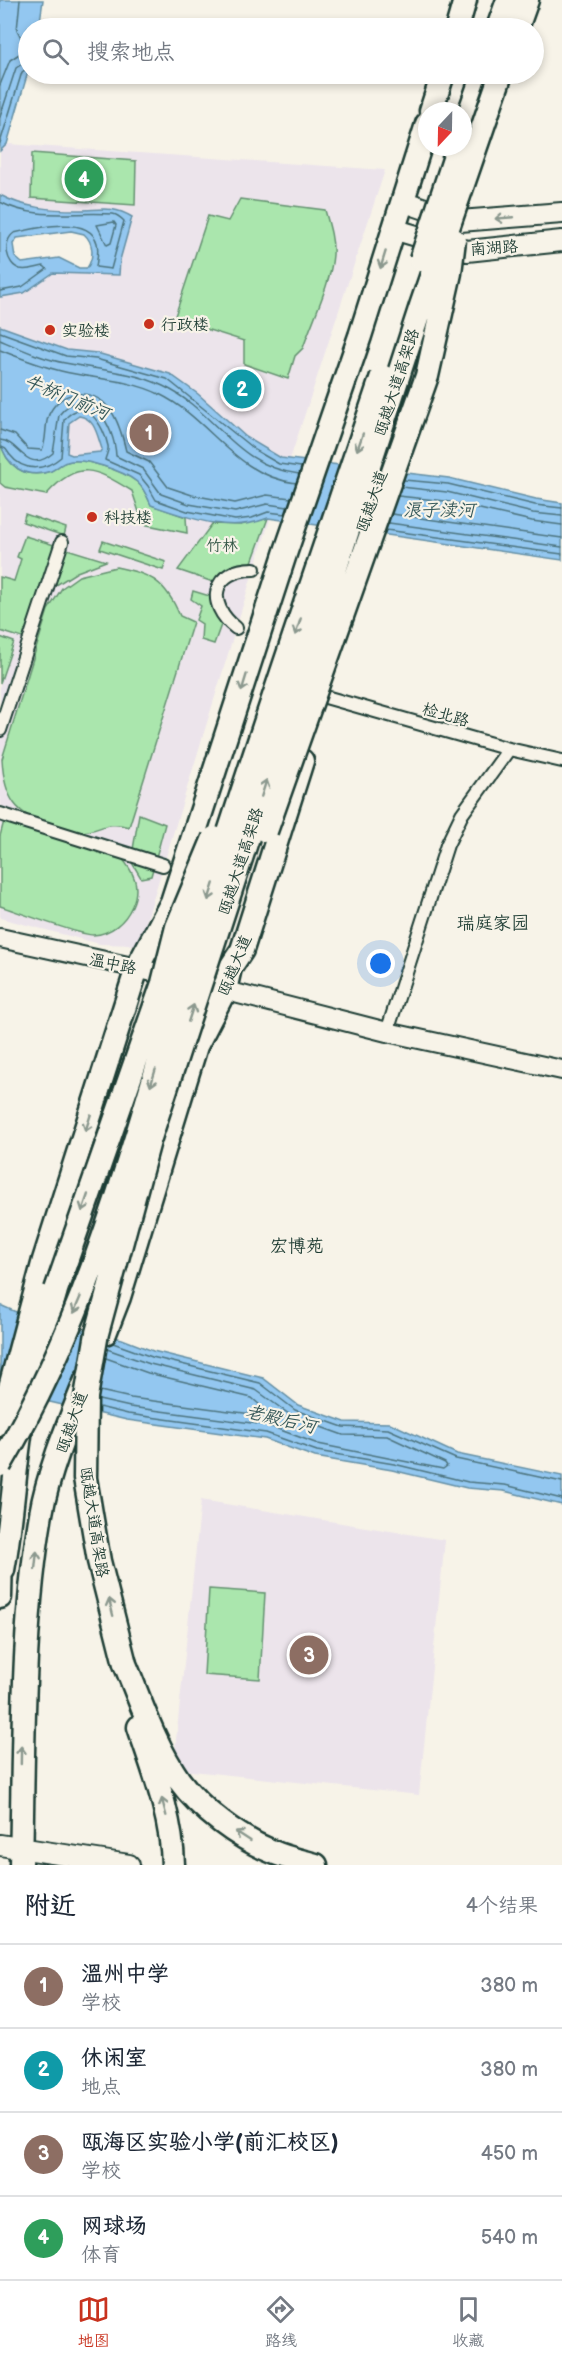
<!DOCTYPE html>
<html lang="zh">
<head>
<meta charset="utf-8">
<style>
	:root { --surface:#fff; --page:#f6f6f7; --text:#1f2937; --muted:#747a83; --line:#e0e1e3; --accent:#c8321e }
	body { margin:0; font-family:"Balsamiq Sans","LXGW WenKai TC",sans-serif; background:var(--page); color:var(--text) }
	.compass { position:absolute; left:418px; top:102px; width:54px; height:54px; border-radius:50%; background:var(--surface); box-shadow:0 3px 9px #0003; rotate:202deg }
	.you { position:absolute; left:381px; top:964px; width:21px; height:21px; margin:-15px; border:4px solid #fff; border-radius:50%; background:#1a73e8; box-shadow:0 0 0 9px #1a73e833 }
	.badge { display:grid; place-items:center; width:39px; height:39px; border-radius:50%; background:var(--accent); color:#fff; font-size:20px; font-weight:700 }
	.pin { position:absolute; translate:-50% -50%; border:3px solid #fff; box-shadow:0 2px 6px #0006 }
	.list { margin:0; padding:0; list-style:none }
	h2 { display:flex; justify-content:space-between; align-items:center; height:78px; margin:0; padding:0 24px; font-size:26px }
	h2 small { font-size:20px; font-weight:400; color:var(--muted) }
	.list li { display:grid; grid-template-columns:39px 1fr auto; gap:18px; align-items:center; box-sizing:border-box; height:84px; padding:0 24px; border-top:2px solid var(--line) }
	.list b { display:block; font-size:22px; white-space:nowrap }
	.list p { margin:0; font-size:20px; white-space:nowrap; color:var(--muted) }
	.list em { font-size:20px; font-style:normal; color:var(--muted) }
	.icon { flex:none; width:33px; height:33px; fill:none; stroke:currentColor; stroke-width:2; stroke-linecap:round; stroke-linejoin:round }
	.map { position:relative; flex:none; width:562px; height:1865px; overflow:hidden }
	.search { position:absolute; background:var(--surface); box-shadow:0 3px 9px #0003; left:18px; right:18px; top:18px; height:66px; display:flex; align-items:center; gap:15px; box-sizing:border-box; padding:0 21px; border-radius:33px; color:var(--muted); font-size:22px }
	.sheet { height:414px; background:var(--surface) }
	nav { display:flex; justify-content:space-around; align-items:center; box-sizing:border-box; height:84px; border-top:2px solid var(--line); background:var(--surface); font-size:16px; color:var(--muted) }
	nav a { display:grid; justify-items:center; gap:3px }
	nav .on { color:var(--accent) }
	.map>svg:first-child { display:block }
	.built { fill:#ece4eb }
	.green { fill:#aae6ad; stroke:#649270; stroke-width:1.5 }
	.water { fill:#93c7f0; stroke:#6590a5; stroke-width:1.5; fill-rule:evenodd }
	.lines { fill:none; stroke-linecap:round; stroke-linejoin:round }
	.shore { stroke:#4d747f; stroke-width:1.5 }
	.street-casing { stroke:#1f3d34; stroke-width:16 }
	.secondary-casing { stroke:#1f3d34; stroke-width:22 }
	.primary-casing { stroke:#1f3d34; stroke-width:24 }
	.highway-casing { stroke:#1f3d34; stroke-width:27 }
	.street { stroke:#f7f3e8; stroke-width:12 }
	.secondary { stroke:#f7f3e8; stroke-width:18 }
	.primary { stroke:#f7f3e8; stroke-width:20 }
	.highway { stroke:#f7f3e8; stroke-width:22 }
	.highway-bridge-casing { stroke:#1f3d34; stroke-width:27; stroke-linecap:butt }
	.highway-bridge { stroke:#f7f3e8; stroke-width:22 }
	.oneway { stroke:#8b988e }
	.poi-dot { fill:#c8321e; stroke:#f7f3e8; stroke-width:2 }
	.labels { text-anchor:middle; stroke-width:4.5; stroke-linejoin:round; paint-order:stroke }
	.street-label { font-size:16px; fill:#1f3d34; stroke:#f7f3e8 }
	.poi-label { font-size:16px; fill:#1f3d34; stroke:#f7f3e8; text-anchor:start }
	.park-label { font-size:16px; fill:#345646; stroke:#f7f3e8 }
	.water-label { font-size:18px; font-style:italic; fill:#36595a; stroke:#f7f3e8 }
	.neighbourhood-label { font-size:18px; fill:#1f3d34; stroke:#f7f3e8 }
</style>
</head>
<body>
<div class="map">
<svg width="562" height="1865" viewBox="0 0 562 1865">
	<rect width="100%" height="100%" fill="#f7f3e8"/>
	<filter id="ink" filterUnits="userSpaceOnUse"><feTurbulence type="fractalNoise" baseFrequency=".0167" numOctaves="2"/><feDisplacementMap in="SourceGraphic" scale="12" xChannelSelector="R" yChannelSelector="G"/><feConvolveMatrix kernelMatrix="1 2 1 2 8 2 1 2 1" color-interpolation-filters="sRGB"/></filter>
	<g filter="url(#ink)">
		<path class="built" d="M7,144l378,26 -131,399 -115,376 -39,-1 -100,-26v-622l30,-7 23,-16 66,2 1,-15 12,-42 -109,-12 -23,-11v-44z
			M201,1500l244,40 -26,255 -246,-26z"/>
		<path class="green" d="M32,153l104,8 -1,44 -104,-7z
			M240,199l85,11c4,14 9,30 8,45 -2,28 -21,66 -30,93l-8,8 -7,23 -44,-15v-23l-70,-22 34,-103 20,5z
			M0,441c6,25 25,39 51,30 5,-2 10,-8 16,-9 16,-5 57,9 70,20 7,6 10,14 14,23l35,12 1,16 -44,-9 -11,-33c-38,-23 -53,-32 -86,4l-41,-8 -5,-4z
			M25,514l41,14 -2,8 -41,-14z
			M268,518l-16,44c-16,0 -30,5 -36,21l-38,-13 34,-46 29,1z
			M25,536l81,25 -29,11 -32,20 -16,48 -29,-9v-54l14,4 7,-22 -4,-2z
			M103,541l63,21 -3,8 -63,-21z
			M116,567c36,7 50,15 64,49l13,6 -64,205c-24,-7 -27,4 -49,5 -9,1 -19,-4 -27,-6 -38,-10 -49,-29 -51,-67l46,-149 14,-22 17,-12z
			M193,591l20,6 -1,9 10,16 -8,22 -13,-4 1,-16 -6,-4 5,-14 -10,-7z
			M0,637l14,5 -14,41z
			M139,814l26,10 -14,52 -10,2 -10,-17z
			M4,821l116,35c14,16 21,30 12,50 -7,16 -21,28 -39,29 -14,0 -75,-23 -93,-29v-70z
			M209,1589l56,4 -5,86 -56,-4z"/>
		<path class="water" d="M0,0h43l-4,28h-11v44l-21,72 -7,7z
			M0,195c24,13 51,15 78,15 23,0 34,-5 54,7l-12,43 -1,15 -66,-2 -29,20 -24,4zM71,231l13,3c10,9 10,24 3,34h-8l-20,-10 -37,5 -7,-6 -2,-13 4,-6z
			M0,326l67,24 30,3 73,21 28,20 48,43 35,21 168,20 87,21 26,4v57l-294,-42c-38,16 -79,0 -117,-13 -4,-9 -7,-17 -14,-23 -13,-11 -54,-25 -70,-20 -6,1 -11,7 -16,9 -26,9 -45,-5 -51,-30zM79,416c16,2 18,19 23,33l-2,3 -28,3 -5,-2 2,-30z
			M0,1305l16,7 106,27 31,12 110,27 35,27 47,17 45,1 67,31 105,22v29l-58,-14 -37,-3 -75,-18 -77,-13 -50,-18 -138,-19 -120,-28 -7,-3z"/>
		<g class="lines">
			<path class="shore" d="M0,85l10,-25 17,-11 -10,-19 3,-30
				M0,117l16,-49 12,-8
				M0,143l22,-71 6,-4
				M0,202c36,19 74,9 113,12 5,1 8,4 11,7l-13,48 -15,-2c1,-7 3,-16 1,-24 -8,-29 -62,-15 -83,-10 -12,8 -8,32 6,36 8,2 17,-2 24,-3l3,3 -25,18 -22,4
				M114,222l2,3 -5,18 -4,2 -10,-20z
				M0,332l66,24 30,3 71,20 88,71 24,14 22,3
				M0,340c21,9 43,19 65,23 33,7 67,8 98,23 52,24 71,80 136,88
				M0,350c20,8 40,16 61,21 32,8 67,8 98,23 52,25 74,81 137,89
				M0,430l15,5 13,14 14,1c6,-12 1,-29 10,-41 15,-22 45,-19 59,2 8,11 12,27 15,40l23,11 19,25 24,8 43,8 32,-8 24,3
				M0,440c20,1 26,36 53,13l6,-38c30,-37 56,13 57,41l27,13 18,25 28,10 46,8 32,-8 21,3
				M0,447c7,1 6,3 10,8 14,18 36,15 51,2l3,-37c21,-26 40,6 44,26 1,5 -2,9 -3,14l34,15 9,11 8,14 31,11 48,9 17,-2 16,-6 17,2
				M404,480l44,4 87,21 27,3
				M401,487l46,5 86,21 29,3
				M398,496l47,5 87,20 30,4
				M392,514l170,24
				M389,523l173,24
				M386,530l176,24
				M113,1343l39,14 108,26 35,27 48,17 45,2 68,30 106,23
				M100,1391l31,7 136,18 3,-2 -18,-16 -104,-25 -42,-15
				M99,1400l31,7 137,18 51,19 125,25 4,-3 -2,-3 -58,-27 -44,-1 -50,-18 -37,-27 -106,-26 -43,-15
				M99,1407l29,7 138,19 51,18 77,13 74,18 37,3 57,14"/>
			<defs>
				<path id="street" d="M236,628c-31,-24 -24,-59 18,-59
					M322,696l187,53 53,12
					M0,730l62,-188
					M0,814l163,51
					M387,1032l60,-187 15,-31 47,-65"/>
				<path id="secondary" d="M0,938l137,30 250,64 175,38"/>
				<path id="primary" d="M402,201l58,20 102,-8
					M393,229l74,22 95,-10
					M0,1845l129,20"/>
				<path id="highway" d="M457,28l8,-28
					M498,28l10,-28
					M517,28l10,-28
					M431,111l12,-37
					M463,131l20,-57
					M378,482l51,-160
					M105,1333l14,-36 77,-251 29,-56 5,-22 12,-18 60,-189
					M0,1425l44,-165 93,-292 35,-66 114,-351 74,-215 67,-212
					M3,1570c11,-60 12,-122 25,-182 7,-33 19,-65 28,-98
					M0,1597l1,-42
					M125,1664c16,38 30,82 54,116 22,30 59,58 94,72 13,6 29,9 43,13
					M139,1727c15,45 33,90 34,138
					M21,1865c3,-117 0,-235 20,-351 7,-42 29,-94 45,-134"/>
			</defs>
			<use href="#street" class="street-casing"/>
			<use href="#secondary" class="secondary-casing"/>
			<use href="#primary" class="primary-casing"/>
			<use href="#highway" class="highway-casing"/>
			<use href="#street" class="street"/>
			<use href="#secondary" class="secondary"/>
			<use href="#primary" class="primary"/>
			<use href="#highway" class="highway"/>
			<defs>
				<path id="highway-bridge" d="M421,260l37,-113
					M266,831l161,-455 23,-103 4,-33
					M56,1290l107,-307 14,-56 37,-89
					M0,1465c97,-162 142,-353 197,-532 58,-187 123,-371 185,-557
					M125,1664l-26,-103 -14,-83 1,-81 11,-64 52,-192 272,-835 80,-232"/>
			</defs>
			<use href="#highway-bridge" class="highway-bridge-casing"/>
			<use href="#highway-bridge" class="highway-bridge"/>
		</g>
		<defs><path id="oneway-shaft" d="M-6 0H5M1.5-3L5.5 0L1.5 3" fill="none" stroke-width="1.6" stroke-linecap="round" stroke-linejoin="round" transform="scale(1.5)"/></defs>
		<g class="oneway">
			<use href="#oneway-shaft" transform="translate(504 218) rotate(175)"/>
			<use href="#oneway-shaft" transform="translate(383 260) rotate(107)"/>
			<use href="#oneway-shaft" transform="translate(360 442) rotate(109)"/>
			<use href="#oneway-shaft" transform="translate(298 627) rotate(108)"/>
			<use href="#oneway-shaft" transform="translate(244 683) rotate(107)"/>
			<use href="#oneway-shaft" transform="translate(264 788) rotate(-72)"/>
			<use href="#oneway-shaft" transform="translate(211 892) rotate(108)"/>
			<use href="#oneway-shaft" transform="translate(191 1013) rotate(-72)"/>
			<use href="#oneway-shaft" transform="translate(153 1078) rotate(107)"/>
			<use href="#oneway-shaft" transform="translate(88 1123) rotate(108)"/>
			<use href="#oneway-shaft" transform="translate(85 1203) rotate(109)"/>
			<use href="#oneway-shaft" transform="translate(77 1305) rotate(113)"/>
			<use href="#oneway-shaft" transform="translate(36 1560) rotate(-84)"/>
			<use href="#oneway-shaft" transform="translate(111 1607) rotate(-104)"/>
			<use href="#oneway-shaft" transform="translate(21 1755) rotate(-89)"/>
			<use href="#oneway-shaft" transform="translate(164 1807) rotate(-105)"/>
			<use href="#oneway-shaft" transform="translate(243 1836) rotate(-147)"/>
		</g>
	</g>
	<g class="poi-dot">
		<circle cx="149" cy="324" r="6"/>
		<circle cx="50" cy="330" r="6"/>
		<circle cx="92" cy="517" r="6"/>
	</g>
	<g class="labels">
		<g class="street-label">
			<text transform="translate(494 247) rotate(-4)" y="6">南湖路</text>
			<text transform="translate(396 382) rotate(-72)" y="6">瓯越大道高架路</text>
			<text transform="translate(371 501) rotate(-71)" y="6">瓯越大道</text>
			<text transform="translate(446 714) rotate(16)" y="6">检北路</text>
			<text transform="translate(240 861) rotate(-72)" y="6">瓯越大道高架路</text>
			<text transform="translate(113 963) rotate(12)" y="6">温中路</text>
			<text transform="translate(234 965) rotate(-68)" y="6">瓯越大道</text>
			<text transform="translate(71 1422) rotate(-71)" y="6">瓯越大道</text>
			<text transform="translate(95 1522) rotate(81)" y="6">瓯越大道高架路</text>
		</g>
		<g class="poi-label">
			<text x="161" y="330">行政楼</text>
			<text x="62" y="336">实验楼</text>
			<text x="104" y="523">科技楼</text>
		</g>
		<g class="park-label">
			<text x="222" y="551">竹林</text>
		</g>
		<g class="water-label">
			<text transform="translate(67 397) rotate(23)" y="6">牛桥门前河</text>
			<text x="439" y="516">浪子渎河</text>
			<text transform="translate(281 1419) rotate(13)" y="6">老殿后河</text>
		</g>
		<g class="neighbourhood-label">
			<text x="493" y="929">瑞庭家园</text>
			<text x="297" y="1252">宏博苑</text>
		</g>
	</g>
</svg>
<svg class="compass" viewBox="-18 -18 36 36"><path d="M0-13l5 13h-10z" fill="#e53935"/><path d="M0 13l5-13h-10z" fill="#747a83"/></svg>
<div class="you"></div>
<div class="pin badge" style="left:149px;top:433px;background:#8d6e63">1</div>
<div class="pin badge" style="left:242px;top:389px;background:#0f9aa8">2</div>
<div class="pin badge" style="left:309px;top:1655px;background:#8d6e63">3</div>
<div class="pin badge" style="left:84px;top:179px;background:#2e9e5b">4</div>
<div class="search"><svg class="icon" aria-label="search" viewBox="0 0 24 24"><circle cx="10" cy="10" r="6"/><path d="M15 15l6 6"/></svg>搜索地点</div>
</div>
<section class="sheet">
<h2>附近<small>4个结果</small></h2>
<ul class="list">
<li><span class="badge" style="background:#8d6e63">1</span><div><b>温州中学</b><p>学校</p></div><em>380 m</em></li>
<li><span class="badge" style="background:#0f9aa8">2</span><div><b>休闲室</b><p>地点</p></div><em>380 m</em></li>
<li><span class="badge" style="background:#8d6e63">3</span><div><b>瓯海区实验小学(前汇校区)</b><p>学校</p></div><em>450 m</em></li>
<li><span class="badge" style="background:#2e9e5b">4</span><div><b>网球场</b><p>体育</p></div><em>540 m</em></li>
</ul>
</section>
<nav>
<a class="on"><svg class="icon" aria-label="map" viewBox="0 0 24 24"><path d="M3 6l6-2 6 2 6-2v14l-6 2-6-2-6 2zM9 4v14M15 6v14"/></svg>地图</a>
<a><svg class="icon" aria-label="directions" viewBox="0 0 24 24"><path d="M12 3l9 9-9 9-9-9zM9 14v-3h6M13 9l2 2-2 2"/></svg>路线</a>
<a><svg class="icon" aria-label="saved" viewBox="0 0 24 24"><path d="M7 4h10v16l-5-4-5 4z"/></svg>收藏</a>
</nav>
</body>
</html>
